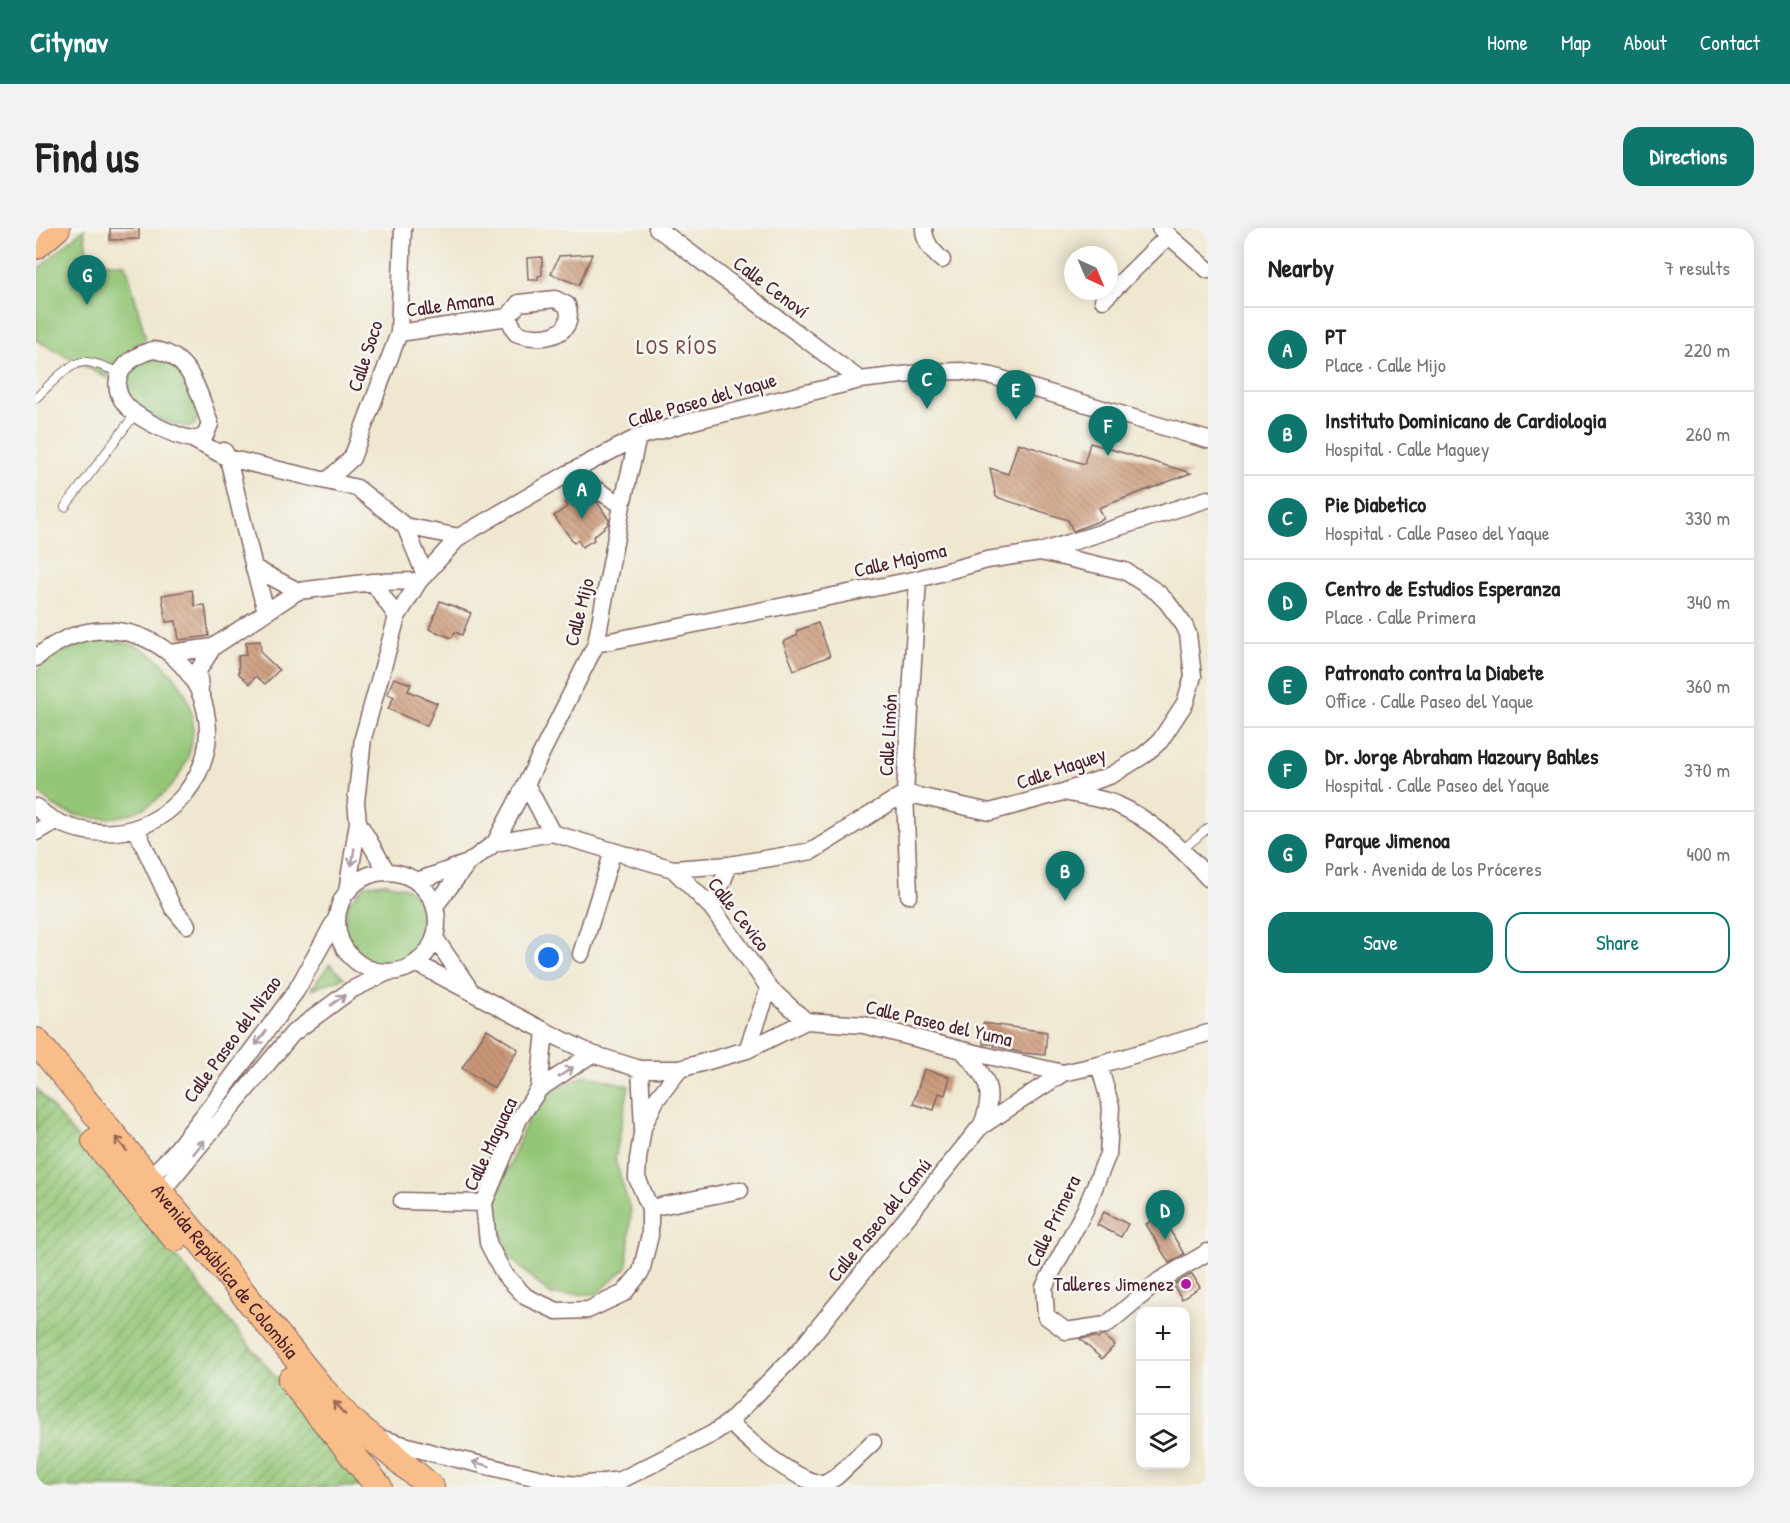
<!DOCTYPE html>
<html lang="en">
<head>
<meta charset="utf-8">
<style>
	:root { --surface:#fff; --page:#f2f2f2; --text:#222; --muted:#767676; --line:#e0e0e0; --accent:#0f766e }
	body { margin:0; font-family:"Patrick Hand",sans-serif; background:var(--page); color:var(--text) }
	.controls { position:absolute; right:18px; bottom:18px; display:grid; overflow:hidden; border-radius:12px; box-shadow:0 3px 15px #0003 }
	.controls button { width:54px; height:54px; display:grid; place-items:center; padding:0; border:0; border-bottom:2px solid var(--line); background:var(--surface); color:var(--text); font:30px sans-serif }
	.compass { position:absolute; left:1028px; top:18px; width:54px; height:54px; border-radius:50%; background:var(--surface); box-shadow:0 3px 15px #0003; rotate:136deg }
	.you { position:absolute; left:513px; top:730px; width:21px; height:21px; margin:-15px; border:4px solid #fff; border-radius:50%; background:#1a73e8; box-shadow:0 0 0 9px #1a73e833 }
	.badge { display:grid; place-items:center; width:39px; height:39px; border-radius:50%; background:var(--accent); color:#fff; font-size:20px; font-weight:700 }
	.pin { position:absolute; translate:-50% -50px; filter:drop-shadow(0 2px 3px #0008) }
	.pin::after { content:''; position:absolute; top:32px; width:21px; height:18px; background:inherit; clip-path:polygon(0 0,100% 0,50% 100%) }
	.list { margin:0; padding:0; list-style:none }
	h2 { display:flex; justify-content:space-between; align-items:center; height:78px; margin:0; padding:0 24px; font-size:26px }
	h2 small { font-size:20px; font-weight:400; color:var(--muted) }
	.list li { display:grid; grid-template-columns:39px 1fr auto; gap:18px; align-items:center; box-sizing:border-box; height:84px; padding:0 24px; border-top:2px solid var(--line) }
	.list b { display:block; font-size:22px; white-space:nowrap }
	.list p { margin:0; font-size:20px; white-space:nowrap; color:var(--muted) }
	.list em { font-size:20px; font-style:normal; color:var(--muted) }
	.actions { display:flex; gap:12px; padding:18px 24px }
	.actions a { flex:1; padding:14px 0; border:2px solid var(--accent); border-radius:18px; text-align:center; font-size:21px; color:var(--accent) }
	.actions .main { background:var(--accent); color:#fff }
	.icon { flex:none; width:33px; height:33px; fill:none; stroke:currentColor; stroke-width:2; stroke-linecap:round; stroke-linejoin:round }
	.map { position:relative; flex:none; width:1172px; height:1259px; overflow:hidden; border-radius:18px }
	header { display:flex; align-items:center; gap:36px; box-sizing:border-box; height:84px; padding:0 30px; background:var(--accent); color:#fff }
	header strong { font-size:28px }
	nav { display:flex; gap:33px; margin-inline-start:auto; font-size:21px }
	.intro { display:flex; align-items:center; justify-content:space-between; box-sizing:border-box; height:144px; padding:0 36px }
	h1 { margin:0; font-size:42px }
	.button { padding:15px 27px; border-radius:18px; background:var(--accent); color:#fff; font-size:21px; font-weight:700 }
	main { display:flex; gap:36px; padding:0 36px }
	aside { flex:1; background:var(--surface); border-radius:18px; box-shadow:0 3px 15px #0003 }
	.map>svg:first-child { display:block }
	.green { fill:#94c677; stroke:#6f7251; stroke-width:1.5 }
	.garden { fill:url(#garden-furrows); stroke:#6f7251; stroke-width:1.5 }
	.building { fill:url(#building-back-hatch) }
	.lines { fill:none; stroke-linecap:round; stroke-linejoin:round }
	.lane-casing { stroke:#846564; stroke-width:10 }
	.street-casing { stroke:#846564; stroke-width:19 }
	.primary-casing { stroke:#846564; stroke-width:28 }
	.lane { stroke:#fff; stroke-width:8 }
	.street { stroke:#fff; stroke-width:16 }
	.primary { stroke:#f8bd88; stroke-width:26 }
	.oneway { stroke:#ae9aa0 }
	.oneway2 { stroke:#986655 }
	.poi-dot { fill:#b5179e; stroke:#f6f6f2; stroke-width:2 }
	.labels { text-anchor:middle; stroke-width:5; stroke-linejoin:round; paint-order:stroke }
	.street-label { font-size:20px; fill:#4a1f2b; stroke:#f6f6f2 }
	.poi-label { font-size:20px; fill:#4a1f2b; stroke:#f6f6f2; text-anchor:end }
	.neighbourhood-label { font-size:21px; letter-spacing:1.5px; fill:#774a46; stroke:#f6f6f2 }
</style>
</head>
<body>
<header>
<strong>Citynav</strong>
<nav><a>Home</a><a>Map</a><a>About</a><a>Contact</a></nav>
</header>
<div class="intro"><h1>Find us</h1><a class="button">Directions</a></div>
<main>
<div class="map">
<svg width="1172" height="1259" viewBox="0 0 1172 1259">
	<defs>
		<pattern id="garden-furrows" width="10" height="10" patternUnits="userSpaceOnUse" patternTransform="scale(1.5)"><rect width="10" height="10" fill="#94c677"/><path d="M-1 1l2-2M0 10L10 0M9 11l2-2" fill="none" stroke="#7ba062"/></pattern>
		<pattern id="building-back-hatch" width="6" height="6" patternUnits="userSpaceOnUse" patternTransform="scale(1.5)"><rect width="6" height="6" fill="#cb9978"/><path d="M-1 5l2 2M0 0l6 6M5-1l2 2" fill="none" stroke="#a77c63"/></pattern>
	</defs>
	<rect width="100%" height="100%" fill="#f6f6f2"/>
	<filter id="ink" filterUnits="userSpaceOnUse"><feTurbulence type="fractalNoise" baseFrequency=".0167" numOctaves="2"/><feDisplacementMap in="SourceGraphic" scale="12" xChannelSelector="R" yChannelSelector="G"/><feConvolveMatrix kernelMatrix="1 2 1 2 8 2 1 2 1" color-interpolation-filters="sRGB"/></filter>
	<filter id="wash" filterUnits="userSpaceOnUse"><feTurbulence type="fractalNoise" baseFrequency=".008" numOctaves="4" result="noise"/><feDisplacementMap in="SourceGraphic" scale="24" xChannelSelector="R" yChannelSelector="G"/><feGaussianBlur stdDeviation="1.35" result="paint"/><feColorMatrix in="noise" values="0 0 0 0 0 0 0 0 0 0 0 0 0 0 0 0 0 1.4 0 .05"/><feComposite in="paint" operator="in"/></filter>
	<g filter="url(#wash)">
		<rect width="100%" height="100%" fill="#efe7cf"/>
		<path class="green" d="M48,0l4,33 38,3 20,75 -16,11 -23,28 -71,-38v-69z
			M127,129l24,22 11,37 -3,8 -4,3c-13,0 -48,-12 -56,-22 -23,-26 0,-46 28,-48z
			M73,412c9,2 19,3 27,6 14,5 26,16 36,28 52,59 0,150 -77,144 -14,-1 -30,-5 -43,-13 -5,-4 -11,-11 -16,-16v-118c26,-23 39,-28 73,-31z
			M350,655l20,5 18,15 5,26 -10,24 -24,17 -23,-5 -19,-9 -11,-24 6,-28 17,-19z
			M294,736l14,14 -33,11z
			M551,847l42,11 -14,73 16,53 -4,55 -30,27 -46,1 -44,-40 -12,-54 32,-80 23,-30z"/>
		<path class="garden" d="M0,860l331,399h-331z"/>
		<g id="blocks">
			<path class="building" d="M74,0h29v11l-29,1z
				M556,26l-13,31 -28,-11 8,-18z
				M506,29v18l-4,1v4h-10l-1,-22z
				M982,215l66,21 6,-21 101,30 -92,35 5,11 -31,12 -5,-11 -72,-23 -6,-29 18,6z
				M544,264l18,11 11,17 -1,4 -15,13 1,3 -12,7 -4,-7 -4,3 -20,-27 14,-10 -3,-3z
				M156,362l3,16 10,-1 4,31 -30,4 -3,-19 -10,1 -4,-27z
				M404,373l31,12 -9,22 -7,-3 -3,6 -23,-9z
				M782,395l12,33 -36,14 -11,-28 15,-7 -2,-4z
				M224,413l1,12 18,17 -14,14 -9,-8 -6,8 -11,-10 -1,-18 8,-1v-13z
				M358,450l17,6 -3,7 29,12 -10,23 -39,-17 6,-12 -7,-3z
				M947,795l64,9 -2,23 -21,-2 -30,-7v-2h-11z
				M451,801l31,20 -24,39 -32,-20z
				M888,841l26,8 -5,18 -6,-2 -5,17 -21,-6z
				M1068,984l24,12 -7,13 -24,-12z
				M1125,987l23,39 -15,9 -23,-39z
				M1156,1046l8,13 -18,12 -9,-14z
				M1065,1108h4l10,9 -13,14 -22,-20 16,-2 2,2z"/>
		</g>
	</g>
	<g filter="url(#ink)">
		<use href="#blocks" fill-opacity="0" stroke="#846564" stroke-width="1.5"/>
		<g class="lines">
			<defs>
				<path id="lane" d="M0,170c12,-11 34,-38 51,-36 10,1 22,7 33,10
					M29,279l71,-94
					M1146,622l26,-22"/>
				<path id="street" d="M621,0l203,152
					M888,0c0,14 8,23 18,32
					M1124,0l48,42
					M1067,72l66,-65
					M363,105l109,-16 8,16c22,9 62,5 51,-28l-12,-6 -36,4 -11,14
					M117,122c38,4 46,43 57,74l-5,12c-5,2 -9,4 -13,3 -18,-3 -56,-21 -67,-35 -20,-25 3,-48 28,-54z
					M158,212l34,18 129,30 48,38 54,11
					M188,223l4,7 26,110 12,43
					M533,245l53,32
					M292,252l24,-22 47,-125 4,-105
					M369,298l20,49
					M218,340l44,23
					M337,354l46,-1
					M560,416l322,-65 69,-19 53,-8 168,-53
					M135,425l42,-6
					M0,430c99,-84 224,41 149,136 -16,19 -36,32 -61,37 -30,5 -65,-2 -88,-24
					M164,460l-2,-17 15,-24 85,-56 75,-9 24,35
					M490,556l70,-140 26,-139 16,-68
					M1028,564c17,4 38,6 54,13 36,16 65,44 90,73
					M322,594l29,50
					M100,601l37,79 14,17
					M0,604l19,-11
					M459,615l57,-10
					M637,641l39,39 57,80 37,33
					M301 694a50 50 0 1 1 100 0a50 50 0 1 1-100 0Z
					M381,653l51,-18
					M311,664l11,-70 -2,-20 7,-64 34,-121 22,-36 40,-44 110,-64 69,-36 59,-17 163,-40 68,-8 33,-1 31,5 216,64
					M873,667l-4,-102 13,-214
					M399,678l33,-43 27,-20 31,-59 26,49 121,36 56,-4 83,-14 93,-58 85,19 73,-20 49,-17 32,-20 16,-14 25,-38 8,-27 -5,-42 -4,-9 -17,-23 -10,-10 -32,-21 -85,-19
					M676,680l17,-43
					M399,710l34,50
					M545,726l32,-103
					M380,735l129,68 47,23 48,15h40l67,-19 59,-29 58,4 98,25 101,23
					M711,822l22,-62
					M926,822c25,28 35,40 19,77
					M556,826l-53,35 -20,30 -35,84 4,40 16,31 22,23 31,14 31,-1 36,-17 17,-21 9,-37v-27l-13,-30 1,-19 5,-31 -3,-59
					M1063,837l12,42 -3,47 -23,56 -41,77 2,29 20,15 40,-6 53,-44 49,-29
					M503,861l6,-58
					M608,897l12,-25 24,-31
					M113,950l24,-24 37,-47 86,-116 41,-74
					M125,964l132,-159 58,-43 35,-17
					M366,973l82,2
					M614,980l90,-18
					M693,1194c27,25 57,53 94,63l13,-8 37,-35
					M343,1210l57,16 123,29 20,2 42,-5
					M577,1259l8,-7 91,-46 17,-12 71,-72 180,-223 83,-54 36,-8 109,-32"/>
				<g id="primary">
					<path d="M0,18l21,-18"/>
					<path id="s1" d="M0,813l285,347 27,30 83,69"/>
					<path d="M59,913l80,97"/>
					<path d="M255,1152l88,107"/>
				</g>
			</defs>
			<use href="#lane" class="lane-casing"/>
			<use href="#street" class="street-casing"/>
			<use href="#primary" class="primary-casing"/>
			<use href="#lane" class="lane"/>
			<use href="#street" class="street"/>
			<use href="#primary" class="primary"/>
		</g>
		<defs><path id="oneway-shaft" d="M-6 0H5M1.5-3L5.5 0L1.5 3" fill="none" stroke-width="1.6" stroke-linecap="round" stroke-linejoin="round" transform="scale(1.5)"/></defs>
		<g class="oneway">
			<use href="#oneway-shaft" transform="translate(317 629) rotate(99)"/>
			<use href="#oneway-shaft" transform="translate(302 772) rotate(-36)"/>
			<use href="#oneway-shaft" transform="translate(225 810) rotate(126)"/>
			<use href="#oneway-shaft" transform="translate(530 844) rotate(-34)"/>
			<use href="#oneway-shaft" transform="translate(163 919) rotate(-51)"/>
			<use href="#oneway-shaft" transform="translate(445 1236) rotate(-166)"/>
		</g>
		<g class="oneway2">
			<use href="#oneway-shaft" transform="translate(85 916) rotate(-129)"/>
			<use href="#oneway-shaft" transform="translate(303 1180) rotate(-133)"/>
		</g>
	</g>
	<circle class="poi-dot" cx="1150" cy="1056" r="6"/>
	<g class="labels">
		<g class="street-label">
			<text transform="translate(735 59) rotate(37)" y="7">Calle Cenoví</text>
			<text transform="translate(414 76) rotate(-8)" y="7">Calle Amana</text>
			<text transform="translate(329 128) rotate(-72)" y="7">Calle Soco</text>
			<text transform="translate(666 172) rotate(-16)" y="7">Calle Paseo del Yaque</text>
			<text transform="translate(864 332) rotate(-13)" y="7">Calle Majoma</text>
			<text transform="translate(543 384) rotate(-76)" y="7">Calle Mijo</text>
			<text transform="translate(852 507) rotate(-87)" y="7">Calle Limón</text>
			<text transform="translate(1025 540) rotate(-19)" y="7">Calle Maguey</text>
			<text transform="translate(703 686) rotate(52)" y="7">Calle Cevico</text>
			<text transform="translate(903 795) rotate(13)" y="7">Calle Paseo del Yuma</text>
			<text transform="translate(196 811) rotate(-54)" y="7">Calle Paseo del Nizao</text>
			<text transform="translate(454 916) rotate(-65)" y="7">Calle Maguaca</text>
			<text transform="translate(843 992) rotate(-51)" y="7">Calle Paseo del Camú</text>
			<text transform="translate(1017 993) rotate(-64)" y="7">Calle Primera</text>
			<text dy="7" stroke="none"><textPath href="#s1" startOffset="298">Avenida República de Colombia</textPath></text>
		</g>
		<g class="poi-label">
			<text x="1138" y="1063">Talleres Jimenez</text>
		</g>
		<g class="neighbourhood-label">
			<text x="641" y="126">LOS RÍOS</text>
		</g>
	</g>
</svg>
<div class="controls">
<button>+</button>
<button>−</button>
<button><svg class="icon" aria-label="layers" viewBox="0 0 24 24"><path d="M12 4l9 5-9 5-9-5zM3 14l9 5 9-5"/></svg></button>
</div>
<svg class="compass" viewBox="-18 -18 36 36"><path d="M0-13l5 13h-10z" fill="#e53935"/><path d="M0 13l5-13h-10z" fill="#767676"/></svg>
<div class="you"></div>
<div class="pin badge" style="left:546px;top:291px">A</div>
<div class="pin badge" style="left:1029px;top:673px">B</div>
<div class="pin badge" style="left:891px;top:181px">C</div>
<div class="pin badge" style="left:1129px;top:1012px">D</div>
<div class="pin badge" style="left:980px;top:192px">E</div>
<div class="pin badge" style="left:1072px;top:228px">F</div>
<div class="pin badge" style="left:51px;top:77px">G</div>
</div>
<aside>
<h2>Nearby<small>7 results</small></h2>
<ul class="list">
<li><span class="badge">A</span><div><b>PT</b><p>Place · Calle Mijo</p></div><em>220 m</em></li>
<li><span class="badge">B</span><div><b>Instituto Dominicano de Cardiologia</b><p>Hospital · Calle Maguey</p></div><em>260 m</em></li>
<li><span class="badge">C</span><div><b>Pie Diabetico</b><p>Hospital · Calle Paseo del Yaque</p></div><em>330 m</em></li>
<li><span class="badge">D</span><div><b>Centro de Estudios Esperanza</b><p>Place · Calle Primera</p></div><em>340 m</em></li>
<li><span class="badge">E</span><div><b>Patronato contra la Diabete</b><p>Office · Calle Paseo del Yaque</p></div><em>360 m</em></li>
<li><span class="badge">F</span><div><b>Dr. Jorge Abraham Hazoury Bahles</b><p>Hospital · Calle Paseo del Yaque</p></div><em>370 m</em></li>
<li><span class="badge">G</span><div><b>Parque Jimenoa</b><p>Park · Avenida de los Próceres</p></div><em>400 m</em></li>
</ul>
<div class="actions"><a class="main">Save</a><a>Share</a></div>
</aside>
</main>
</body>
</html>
